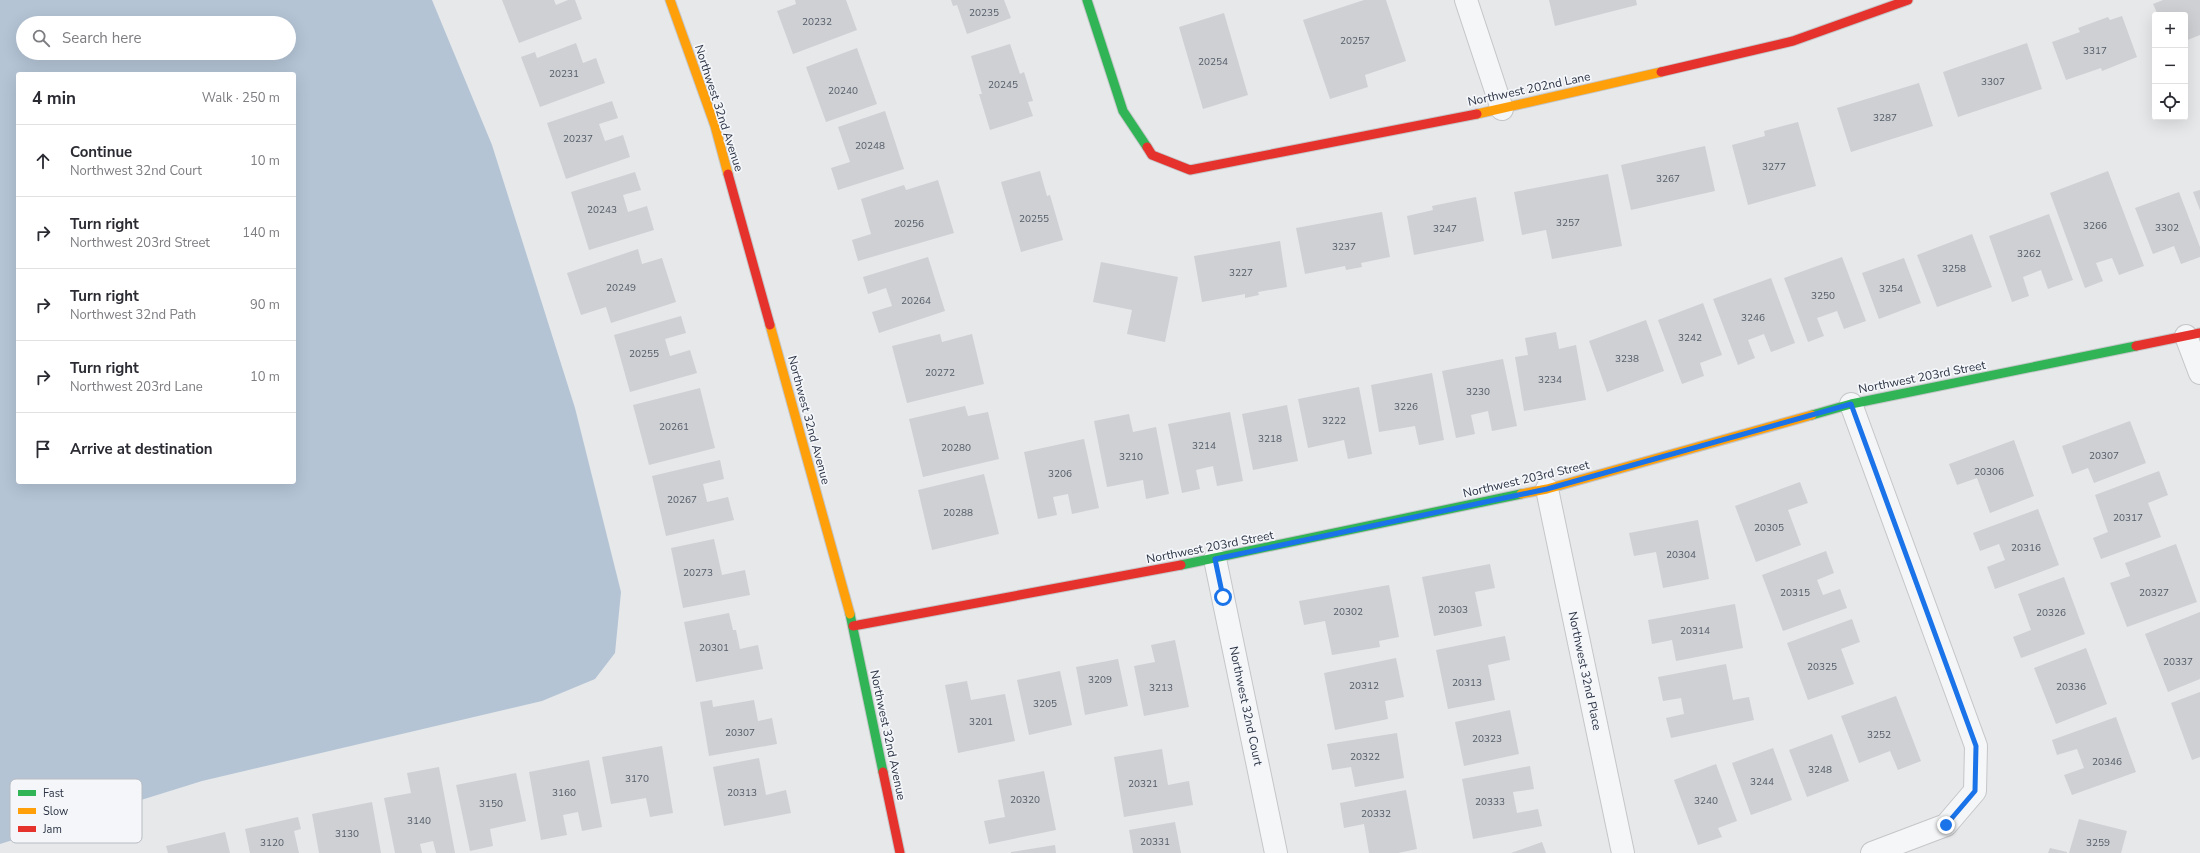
<!DOCTYPE html>
<html lang="en">
<head>
<meta charset="utf-8">
<style>
	:root { --surface:#fff; --page:#f7f7f7; --text:#2b2b33; --muted:#7c7c81; --line:#e1e1e2 }
	body { margin:0; font-family:"Nunito Sans",sans-serif; background:var(--page); color:var(--text) }
	.controls { position:absolute; right:12px; top:12px; display:grid; overflow:hidden; border-radius:4px; box-shadow:0 4px 16px #0002 }
	.controls button { width:36px; height:36px; display:grid; place-items:center; padding:0; border:0; border-bottom:1px solid var(--line); background:var(--surface); color:var(--text); font:20px sans-serif }
	.stop { position:absolute; width:12px; height:12px; margin:-9px; border:3px solid #1a73e8; border-radius:50%; background:#fff }
	.stop.end { background:#1a73e8; border-color:#fff; box-shadow:0 1px 4px #0008 }
	.list { margin:0; padding:0; list-style:none }
	h2 { display:flex; justify-content:space-between; align-items:center; height:52px; margin:0; padding:0 16px; font-size:17px }
	h2 small { font-size:13px; font-weight:400; color:var(--muted) }
	.list li { display:grid; grid-template-columns:26px 1fr auto; gap:12px; align-items:center; box-sizing:border-box; height:72px; padding:0 16px; border-top:1px solid var(--line) }
	.list b { display:block; font-size:15px; white-space:nowrap }
	.list p { margin:0; font-size:13px; white-space:nowrap; color:var(--muted) }
	.list em { font-size:13px; font-style:normal; color:var(--muted) }
	.icon { flex:none; width:22px; height:22px; fill:none; stroke:currentColor; stroke-width:2; stroke-linecap:round; stroke-linejoin:round }
	.map { position:relative; flex:none; width:2200px; height:853px; overflow:hidden }
	.search { position:absolute; background:var(--surface); box-shadow:0 4px 16px #0002; left:16px; top:16px; width:280px; height:44px; display:flex; align-items:center; gap:10px; box-sizing:border-box; padding:0 14px; border-radius:22px; color:var(--muted); font-size:15px }
	.panel { position:absolute; background:var(--surface); box-shadow:0 4px 16px #0002; left:16px; top:72px; width:280px; height:412px; border-radius:4px }
	.map>svg:first-child { display:block }
	.water { fill:#b4c4d5; fill-rule:evenodd }
	.building { fill:#ced0d3 }
	.lines { fill:none; stroke-linecap:round; stroke-linejoin:round }
	.street-casing { stroke:#c4c6c8; stroke-width:24 }
	.fast-casing { stroke:#c4c6c8; stroke-width:11 }
	.slow-casing { stroke:#c4c6c8; stroke-width:11 }
	.jam-casing { stroke:#c4c6c8; stroke-width:11 }
	.street { stroke:#f5f6f7; stroke-width:22 }
	.fast { stroke:#30b455; stroke-width:9 }
	.slow { stroke:#ff9f0a; stroke-width:9 }
	.jam { stroke:#e5322d; stroke-width:9 }
	.route { stroke:#1a73e8; stroke-width:5 }
	.labels { text-anchor:middle; stroke-width:3.5; stroke-linejoin:round; paint-order:stroke }
	.number-label { font-size:10px; fill:#545c69 }
	.street-label { font-size:12px; fill:#2b3445; stroke:#f4f6f9 }
	.key { fill:#f4f6f9; stroke:#b8bcc3; stroke-width:1 }
	.key-label { font-size:11px; fill:#2b3445 }
</style>
</head>
<body>
<div class="map">
<svg width="2200" height="853" viewBox="0 0 2200 853">
	<rect width="100%" height="100%" fill="#e6e8ea"/>
	<path class="water" d="M0,0h432l60,145 83,263 46,184 -6,61 -20,26 -53,22 -340,80 -202,63zM23,23h266v30h-266zM18,74h276v408h-276z"/>
	<path class="building" d="M502,0h52l2,5 12,-5h7l7,19 -63,24z
		M795,0h51l11,30 -64,24 -16,-43 19,-7z
		M951,0h53l7,18 -44,16 -10,-29 -4,1z
		M1364,0h22l20,61 -41,14 3,12 -38,12 -27,-79z
		M1549,0h87l1,5 -82,21z
		M2163,0h37v35l-15,6v-26h-27l-5,-11z
		M1224,13l24,82 -45,14 -24,-82z
		M2122,16l15,41 -35,14 -1,-3 -35,12 -14,-38 28,-10 -2,-4 30,-11 2,3z
		M576,43l7,20 13,-5 9,25 -65,24 -19,-50 14,-5 2,6z
		M2027,43l15,46 -84,28 -15,-45z
		M1010,44l10,30 4,-2 9,29 -5,1 5,14 -43,14 -11,-36h3l-11,-38z
		M857,48l20,56 -51,18 -20,-55z
		M1919,83l14,43 -82,26 -14,-44z
		M612,101l6,17 -19,6 6,17 18,-6 7,22 -64,22 -19,-56z
		M885,111l19,58 -66,21 -7,-22 19,-6 -12,-35z
		M1798,122l18,64 -68,19 -16,-60 33,-9 -1,-5z
		M1705,146l10,45 -84,19 -10,-45z
		M1040,171l7,25 3,-1 13,45 -42,12 -20,-70z
		M2108,171l36,95 -25,9 -7,-17 -16,5 7,18 -18,7 -35,-95z
		M635,172l6,18 -18,5 5,17 19,-6 7,24 -65,20 -18,-58z
		M1608,174l14,72 -70,13 -6,-29 -24,5 -8,-43z
		M938,180l16,53 -96,28 -6,-21 19,-6 -10,-35 43,-14 2,5z
		M2200,190v20l-7,-18z
		M2179,192l21,55v10l-19,7 -7,-18 -21,8 -18,-46z
		M1476,197l8,44 -70,14 -7,-39 26,-6 -1,-4z
		M1382,212l8,45 -29,6 1,4 -16,3 -1,-4 -40,8 -9,-46z
		M2049,214l24,66 -25,9 -7,-19 -18,7 6,19 -17,6 -23,-66z
		M1972,234l20,53 -55,20 -20,-52z
		M1280,241l7,46 -29,5 1,3 -14,3v-4l-43,8 -8,-46z
		M638,249l4,15 20,-6 14,44 -65,21 -5,-16 -25,8 -14,-42z
		M928,257l17,54 -66,22 -7,-21 20,-6 -6,-18 -18,6 -5,-17z
		M1842,257l24,64 -22,8 -7,-18 -20,7 7,18 -16,6 -24,-64z
		M1904,258l17,45 -42,16 -17,-46z
		M1101,262l77,15 -13,65 -38,-8 5,-24 -39,-8z
		M1771,278l24,65 -24,9 -7,-18 -16,6 7,18 -17,7 -25,-66z
		M1703,303l19,52 -22,8 4,13 -22,8 -24,-64z
		M681,316l5,17 -21,6 5,17 20,-6 7,23 -67,19 -16,-57z
		M1646,320l18,51 -57,21 -18,-51z
		M1556,332l3,17 17,-4 10,55 -62,11 -9,-54 13,-2 -3,-17z
		M940,334l2,8 30,-8 12,50 -77,19 -15,-57z
		M1503,359l14,67 -25,5 -4,-20 -17,4 4,19 -19,4 -14,-67z
		M1432,373l12,67 -25,5 -4,-19 -36,6 -8,-47z
		M1359,387l13,67 -24,5 -4,-19 -36,8 -10,-49z
		M700,388l15,60 -66,17 -16,-60z
		M1287,405l11,56 -45,9 -11,-56z
		M965,406l3,10 20,-4 11,47 -76,18 -14,-58z
		M1230,412l13,69 -26,5 -4,-20 -17,4 4,19 -18,4 -14,-69z
		M1129,414l4,18 23,-5 13,67 -23,5 -3,-19 -36,7 -13,-66z
		M2130,421l16,42 -52,20 -6,-15 -16,6 -10,-28z
		M1084,439l15,69 -27,6 -4,-20 -15,3 4,18 -19,4 -14,-67z
		M2014,440l20,56 -44,17 -13,-35 -20,7 -8,-21z
		M720,460l4,19 -21,5 4,18 21,-5 6,23 -68,16 -14,-60z
		M2159,471l9,24 -20,8 13,34 -60,22 -8,-21 15,-6 -13,-37z
		M984,474l15,60 -67,16 -14,-60z
		M1800,482l8,21 -20,7 13,35 -45,17 -21,-56z
		M2038,509l21,56 -64,24 -8,-22 18,-7 -6,-16 -19,7 -7,-18z
		M1698,520l11,59 -46,9 -7,-36 -22,4 -5,-23z
		M714,539l8,36 23,-5 5,25 -67,13 -12,-60z
		M2176,544l21,58 -70,25 -17,-44 20,-7 -5,-13z
		M1826,551l8,22 -17,7 6,15 17,-6 7,19 -64,23 -21,-56z
		M1490,564l5,24 -20,4 7,34 -48,10 -12,-59z
		M2064,577l21,57 -64,24 -8,-21 18,-7 -13,-36z
		M1389,585l10,52 -20,4 1,6 -48,8 -7,-34 -21,4 -5,-24z
		M1735,604l8,44 -67,13 -4,-21 -20,4 -4,-24z
		M2200,612v67l-32,13 -23,-58z
		M729,613l4,17h3l4,19 18,-4 5,24 -67,13 -12,-60z
		M1852,619l8,23 -19,7 13,35 -46,16 -21,-57z
		M1505,636l5,24 -22,5 7,35 -47,9 -12,-59z
		M1175,640l14,67 -45,9 -10,-50 21,-4 -4,-17z
		M2086,648l21,56 -51,20 -22,-56z
		M1396,658l8,39 -19,4 3,18 -53,11 -11,-57z
		M1118,659l10,47 -43,9 -9,-48z
		M1726,664l7,36 16,-3 5,23 -83,18 -5,-20 18,-4 -3,-16 -18,3 -5,-24z
		M1060,671l12,54 -43,10 -12,-55z
		M967,681l4,19 34,-6 10,47 -57,12 -13,-68z
		M2200,692v65l-8,3 -21,-57z
		M1896,696l25,65 -23,9 -8,-19 -31,12 -18,-47z
		M712,700l1,7 41,-7 4,21 14,-3 5,26 -68,12 -9,-54z
		M1510,710l9,44 -55,12 -9,-44z
		M2116,717l20,55 -64,23 -8,-20 20,-7 -7,-19 -20,6 -5,-15z
		M1397,733l7,45 -49,9 -4,-20 -19,3 -5,-26z
		M1832,734l17,47 -42,16 -18,-47z
		M662,746l11,67 -23,4 -4,-19 -35,6 -9,-47z
		M1773,748l19,52 -41,15 -19,-52z
		M1162,749l6,36 21,-4 4,24 -69,12 -10,-60z
		M759,758l7,37 20,-5 5,23 -67,13 -11,-59z
		M589,760l13,67 -20,4 -4,-19 -15,3 4,20 -26,5 -12,-68z
		M1716,764l21,57 -19,7 4,9 -24,8 -24,-65z
		M1530,766l4,23 -21,3 4,21 21,-4 4,17 -69,13 -11,-60z
		M439,767l16,86h-19l-3,-12 -13,3 2,9h-27l-11,-55 27,-5 -4,-20z
		M1044,771l12,59 -67,14 -5,-23 21,-4 -7,-37z
		M516,773l10,48 -36,8 3,17 -23,5 -14,-66z
		M1406,790l11,59 -19,4h-29l-5,-29 -20,4 -4,-25z
		M372,802l9,51h-62l-7,-39z
		M298,817l3,12 -7,2 5,22h-49l-5,-24z
		M2079,819l48,12 -6,22h-52z
		M1175,822l6,31h-48l-4,-23z
		M225,832l5,21h-62l-2,-7z
		M1542,842l4,11h-35z
		M1055,845l1,8h-45v-1z
		M2050,848l17,4v1h-19z"/>
	<g class="lines">
		<defs>
			<path id="street" d="M1466,0l36,109
				M2186,336l14,37
				M1851,404l125,342 -1,45 -29,34 -74,28
				M1547,489l76,364
				M1215,559l61,294"/>
			<path id="fast" d="M1087,0l36,111 24,36
				M1812,415l39,-11 285,-58
				M1181,565l340,-71
				M850,614l33,158"/>
			<path id="slow" d="M670,0l45,126 13,48
				M1477,114l184,-42
				M770,325l80,289
				M1521,494l26,-5 265,-74"/>
			<path id="jam" d="M1661,72l132,-31 115,-41
				M1147,147l5,8 38,15 287,-56
				M728,174l42,151
				M2136,346l64,-13
				M853,626l328,-61
				M883,772l17,81"/>
		</defs>
		<use href="#street" class="street-casing"/>
		<use href="#fast" class="fast-casing"/>
		<use href="#slow" class="slow-casing"/>
		<use href="#jam" class="jam-casing"/>
		<use href="#street" class="street"/>
		<use href="#fast" class="fast"/>
		<use href="#slow" class="slow"/>
		<use href="#jam" class="jam"/>
	</g>
	<g class="lines">
		<path class="route" d="M1223,597l-8,-38 332,-70 304,-85 125,342 -1,45 -29,34"/>
	</g>
	<g class="labels">
		<g class="number-label">
			<text x="984" y="16">20235</text>
			<text x="817" y="25">20232</text>
			<text x="1355" y="44">20257</text>
			<text x="2095" y="54">3317</text>
			<text x="1213" y="65">20254</text>
			<text x="564" y="77">20231</text>
			<text x="1993" y="85">3307</text>
			<text x="1003" y="88">20245</text>
			<text x="843" y="94">20240</text>
			<text x="1885" y="121">3287</text>
			<text x="578" y="142">20237</text>
			<text x="870" y="149">20248</text>
			<text x="1774" y="170">3277</text>
			<text x="1668" y="182">3267</text>
			<text x="602" y="213">20243</text>
			<text x="1034" y="222">20255</text>
			<text x="1568" y="226">3257</text>
			<text x="909" y="227">20256</text>
			<text x="2095" y="229">3266</text>
			<text x="2167" y="231">3302</text>
			<text x="1445" y="232">3247</text>
			<text x="1344" y="250">3237</text>
			<text x="2029" y="257">3262</text>
			<text x="1954" y="272">3258</text>
			<text x="1241" y="276">3227</text>
			<text x="621" y="291">20249</text>
			<text x="1891" y="292">3254</text>
			<text x="1823" y="299">3250</text>
			<text x="916" y="304">20264</text>
			<text x="1753" y="321">3246</text>
			<text x="1690" y="341">3242</text>
			<text x="644" y="357">20255</text>
			<text x="1627" y="362">3238</text>
			<text x="940" y="376">20272</text>
			<text x="1550" y="383">3234</text>
			<text x="1478" y="395">3230</text>
			<text x="1406" y="410">3226</text>
			<text x="1334" y="424">3222</text>
			<text x="674" y="430">20261</text>
			<text x="1270" y="442">3218</text>
			<text x="1204" y="449">3214</text>
			<text x="956" y="451">20280</text>
			<text x="2104" y="459">20307</text>
			<text x="1131" y="460">3210</text>
			<text x="1989" y="475">20306</text>
			<text x="1060" y="477">3206</text>
			<text x="682" y="503">20267</text>
			<text x="958" y="516">20288</text>
			<text x="2128" y="521">20317</text>
			<text x="1769" y="531">20305</text>
			<text x="2026" y="551">20316</text>
			<text x="1681" y="558">20304</text>
			<text x="698" y="576">20273</text>
			<text x="1795" y="596">20315</text>
			<text x="2154" y="596">20327</text>
			<text x="1453" y="613">20303</text>
			<text x="1348" y="615">20302</text>
			<text x="2051" y="616">20326</text>
			<text x="1695" y="634">20314</text>
			<text x="714" y="651">20301</text>
			<text x="2178" y="665">20337</text>
			<text x="1822" y="670">20325</text>
			<text x="1100" y="683">3209</text>
			<text x="1467" y="686">20313</text>
			<text x="1364" y="689">20312</text>
			<text x="2071" y="690">20336</text>
			<text x="1161" y="691">3213</text>
			<text x="1045" y="707">3205</text>
			<text x="981" y="725">3201</text>
			<text x="740" y="736">20307</text>
			<text x="1879" y="738">3252</text>
			<text x="1487" y="742">20323</text>
			<text x="1365" y="760">20322</text>
			<text x="2107" y="765">20346</text>
			<text x="1820" y="773">3248</text>
			<text x="637" y="782">3170</text>
			<text x="1762" y="785">3244</text>
			<text x="1143" y="787">20321</text>
			<text x="564" y="796">3160</text>
			<text x="742" y="796">20313</text>
			<text x="1025" y="803">20320</text>
			<text x="1706" y="804">3240</text>
			<text x="1490" y="805">20333</text>
			<text x="491" y="807">3150</text>
			<text x="1376" y="817">20332</text>
			<text x="419" y="824">3140</text>
			<text x="347" y="837">3130</text>
			<text x="1155" y="845">20331</text>
			<text x="272" y="846">3120</text>
			<text x="2098" y="846">3259</text>
		</g>
		<g class="street-label">
			<text transform="translate(1529 89) rotate(-12)" y="4">Northwest 202nd Lane</text>
			<text transform="translate(719 108) rotate(72)" y="4">Northwest 32nd Avenue</text>
			<text transform="translate(1922 377) rotate(-11)" y="4">Northwest 203rd Street</text>
			<text transform="translate(809 420) rotate(75)" y="4">Northwest 32nd Avenue</text>
			<text transform="translate(1526 479) rotate(-13)" y="4">Northwest 203rd Street</text>
			<text transform="translate(1210 547) rotate(-11)" y="4">Northwest 203rd Street</text>
			<text transform="translate(1585 671) rotate(78)" y="4">Northwest 32nd Place</text>
			<text transform="translate(1246 706) rotate(78)" y="4">Northwest 32nd Court</text>
			<text transform="translate(888 735) rotate(78)" y="4">Northwest 32nd Avenue</text>
		</g>
	</g>
	<rect x="10" y="779" width="132" height="64" rx="6" class="key"/>
	<rect x="18" y="790" width="18" height="6" fill="#30b455"/>
	<rect x="18" y="808" width="18" height="6" fill="#ff9f0a"/>
	<rect x="18" y="826" width="18" height="6" fill="#e5322d"/>
	<g class="key-label">
		<text x="43" y="797">Fast</text>
		<text x="43" y="815">Slow</text>
		<text x="43" y="833">Jam</text>
	</g>
</svg>
<div class="controls">
<button>+</button>
<button>−</button>
<button><svg class="icon" aria-label="locate" viewBox="0 0 24 24"><circle cx="12" cy="12" r="6"/><path d="M12 2v4M12 18v4M2 12h4M18 12h4"/></svg></button>
</div>
<div class="stop" style="left:1223px;top:597px"></div>
<div class="stop end" style="left:1946px;top:825px"></div>
<div class="search"><svg class="icon" aria-label="search" viewBox="0 0 24 24"><circle cx="10" cy="10" r="6"/><path d="M15 15l6 6"/></svg>Search here</div>
<section class="panel">
<h2>4 min<small>Walk · 250 m</small></h2>
<ul class="list">
<li><svg class="icon" aria-label="ahead" viewBox="0 0 24 24"><path d="M12 20V5M6 11l6-6 6 6"/></svg><div><b>Continue</b><p>Northwest 32nd Court</p></div><em>10 m</em></li>
<li><svg class="icon" aria-label="right" viewBox="0 0 24 24"><path d="M7 20v-9h11M14 6l5 5-5 5"/></svg><div><b>Turn right</b><p>Northwest 203rd Street</p></div><em>140 m</em></li>
<li><svg class="icon" aria-label="right" viewBox="0 0 24 24"><path d="M7 20v-9h11M14 6l5 5-5 5"/></svg><div><b>Turn right</b><p>Northwest 32nd Path</p></div><em>90 m</em></li>
<li><svg class="icon" aria-label="right" viewBox="0 0 24 24"><path d="M7 20v-9h11M14 6l5 5-5 5"/></svg><div><b>Turn right</b><p>Northwest 203rd Lane</p></div><em>10 m</em></li>
<li><svg class="icon" aria-label="arrive" viewBox="0 0 24 24"><path d="M6 21V4h12l-3 4 3 4H6"/></svg><div><b>Arrive at destination</b></div></li>
</ul>
</section>
</div>
</body>
</html>
